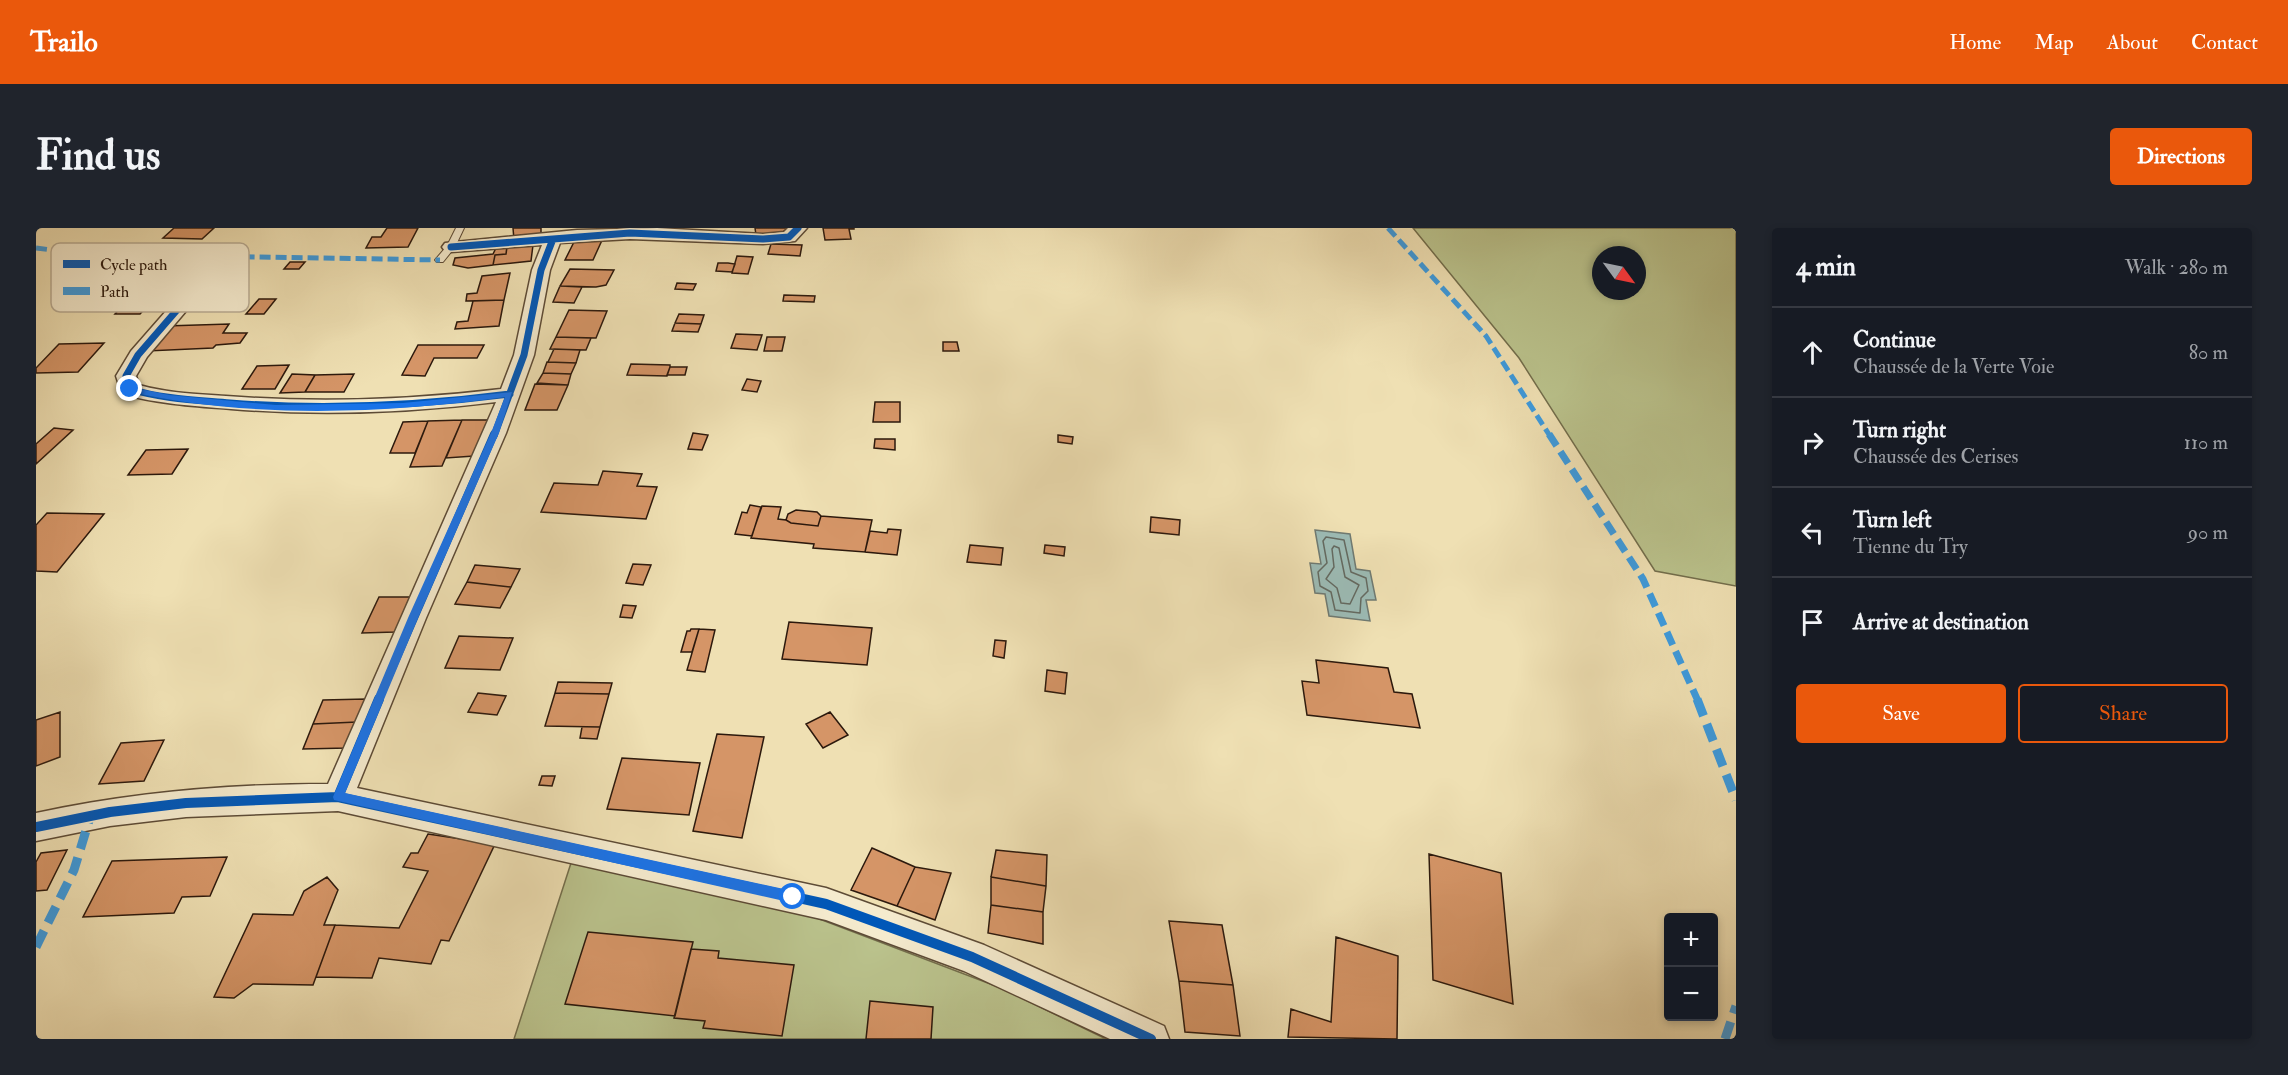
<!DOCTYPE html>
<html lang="en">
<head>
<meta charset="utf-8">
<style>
	:root { --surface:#171b24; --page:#20242c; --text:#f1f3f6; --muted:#9ea1a6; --line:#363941; --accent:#ea580c }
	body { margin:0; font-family:"IM FELL Double Pica",serif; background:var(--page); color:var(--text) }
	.controls { position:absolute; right:18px; bottom:18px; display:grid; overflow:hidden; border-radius:6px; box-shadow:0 3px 9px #0003 }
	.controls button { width:54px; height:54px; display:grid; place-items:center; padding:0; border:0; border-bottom:2px solid var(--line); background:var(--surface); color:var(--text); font:30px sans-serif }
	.compass { position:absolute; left:1556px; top:18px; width:54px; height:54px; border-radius:50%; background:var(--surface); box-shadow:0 3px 9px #0003; rotate:123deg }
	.stop { position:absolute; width:18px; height:18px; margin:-14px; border:4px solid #1a73e8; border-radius:50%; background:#fff }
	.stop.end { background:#1a73e8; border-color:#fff; box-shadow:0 2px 6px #0008 }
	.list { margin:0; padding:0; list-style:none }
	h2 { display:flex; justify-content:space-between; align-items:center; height:78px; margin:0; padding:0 24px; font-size:26px }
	h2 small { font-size:20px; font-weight:400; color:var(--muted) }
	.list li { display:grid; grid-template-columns:39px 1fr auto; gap:18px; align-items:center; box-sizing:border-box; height:90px; padding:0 24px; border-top:2px solid var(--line) }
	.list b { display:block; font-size:22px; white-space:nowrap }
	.list p { margin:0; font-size:20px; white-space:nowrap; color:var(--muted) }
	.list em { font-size:20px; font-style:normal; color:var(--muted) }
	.actions { display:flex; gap:12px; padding:18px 24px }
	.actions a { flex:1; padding:14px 0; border:2px solid var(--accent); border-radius:6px; text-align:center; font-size:21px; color:var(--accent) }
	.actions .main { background:var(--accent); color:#fff }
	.icon { flex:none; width:33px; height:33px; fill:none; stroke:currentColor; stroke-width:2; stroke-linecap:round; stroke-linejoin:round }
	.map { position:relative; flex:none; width:1700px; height:811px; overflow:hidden; border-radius:6px }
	header { display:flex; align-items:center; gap:36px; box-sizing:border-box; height:84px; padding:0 30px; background:var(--accent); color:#fff }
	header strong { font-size:28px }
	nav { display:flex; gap:33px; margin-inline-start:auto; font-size:21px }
	.intro { display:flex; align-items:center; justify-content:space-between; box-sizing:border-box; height:144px; padding:0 36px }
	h1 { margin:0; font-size:42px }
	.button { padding:15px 27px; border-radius:6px; background:var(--accent); color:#fff; font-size:21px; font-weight:700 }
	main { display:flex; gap:36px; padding:0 36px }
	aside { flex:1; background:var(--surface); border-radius:6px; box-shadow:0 3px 9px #0003 }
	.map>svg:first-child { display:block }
	.green { fill:#bac28c; stroke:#736e4c; stroke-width:1.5; fill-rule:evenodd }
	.water { fill:#9cbbb5; stroke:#6f7a72; stroke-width:1.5 }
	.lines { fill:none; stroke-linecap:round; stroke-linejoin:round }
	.shore { stroke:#646a61; stroke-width:1.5 }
	.building { fill:#d59567; stroke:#2c190d; stroke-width:1.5 }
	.lane-casing { stroke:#5d4b36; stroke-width:2 }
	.street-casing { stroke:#5d4b36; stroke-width:3 }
	.lane { fill:#f5ebce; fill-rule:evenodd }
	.street { fill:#f5ebce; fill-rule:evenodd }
	.quiet-far2 { stroke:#3d9bde; stroke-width:5; stroke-dasharray:11 5; stroke-linecap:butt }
	.quiet-far1 { stroke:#3d9bde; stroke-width:7; stroke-dasharray:14 7; stroke-linecap:butt }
	.quiet { stroke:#3d9bde; stroke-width:9; stroke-dasharray:18 9; stroke-linecap:butt }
	.cycleway-far2-casing { stroke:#f5ebce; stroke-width:10 }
	.cycleway-far1-casing { stroke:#f5ebce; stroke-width:12 }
	.cycleway-casing { stroke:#f5ebce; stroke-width:14 }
	.cycleway-far2 { stroke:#0057b8; stroke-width:7 }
	.cycleway-far1 { stroke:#0057b8; stroke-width:8 }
	.cycleway { stroke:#0057b8; stroke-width:10 }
	.route { fill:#1a73e8 }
	.key { fill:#f5ebce; stroke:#b9ac94; stroke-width:1.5 }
	.key-label { font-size:16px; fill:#2c190d }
</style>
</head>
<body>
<header>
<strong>Trailo</strong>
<nav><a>Home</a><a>Map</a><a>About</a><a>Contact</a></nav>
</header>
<div class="intro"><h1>Find us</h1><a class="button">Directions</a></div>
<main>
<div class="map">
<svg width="1700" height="811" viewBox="0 0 1700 811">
	<rect width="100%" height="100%" fill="#efe0b3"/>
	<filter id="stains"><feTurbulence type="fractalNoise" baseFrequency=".00333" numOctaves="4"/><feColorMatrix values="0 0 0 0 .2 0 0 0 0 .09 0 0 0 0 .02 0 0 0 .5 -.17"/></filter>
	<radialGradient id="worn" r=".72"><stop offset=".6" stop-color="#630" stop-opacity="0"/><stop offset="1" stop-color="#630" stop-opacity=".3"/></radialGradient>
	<path class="green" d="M1377,0h323v358l-81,-15 -136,-213zM1565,27h36v36h-36z
		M536,632l237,55 192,73 105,51h-592z"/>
	<path class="water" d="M1279,302l35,4 6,35 14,2 6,29h-10l4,21 -41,-5 -4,-22 -10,-1 -5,-30 11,1z"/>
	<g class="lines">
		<path class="shore" d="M1290,309l18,3 7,32 15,6 2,13 -7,7 -1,15 -25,-3 -4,-18 -11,-6 -2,-14 9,-9 -4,-22z
			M1298,318l5,2 6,29 14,8 -9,19 -9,-1 -4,-15 -11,-9 8,-12 -2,-18z"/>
	</g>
	<path class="building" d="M138,0h40l-12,11 -39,-1z
		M351,0h31l-10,19 -42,1 6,-11h9z
		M477,0h28v8l-27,4z
		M719,0h32v1l-6,4 -25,2z
		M787,0h31v1h-5l2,10 -26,1z
		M540,10h27l-10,22h-28z
		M735,16l31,1 -2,11 -32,-2z
		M497,17l-2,16 -38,4 2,-10 11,-1 1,-8z
		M471,19l-1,7 -11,1 -2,10 -25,3 -15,-3 2,-7 38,-4 3,-6z
		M701,28l16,1 -5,17 -16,-1z
		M254,34h15l-6,7h-15z
		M682,35h10l7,1 -3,8 -16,-1z
		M534,41l44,1 -8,15 -10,2 -36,-1z
		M474,45l-6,27 -38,1 1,-7 10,-1 5,-17z
		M641,55l19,1 -3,6 -18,-1z
		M524,58l22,1 -8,16 -21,-1z
		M748,67l31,1 -1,6 -31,-1z
		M223,71h17l-12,15h-18z
		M468,72l-5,26 -44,3 2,-7 11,-1 5,-20z
		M90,74h25l-11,12h-25z
		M533,82l38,1 -11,27 -40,-1z
		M643,86l25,1 -3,9 -26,-1z
		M639,95l26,1 -3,8 -26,-1z
		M193,96l-6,9h24l-7,10 -24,2 -3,3 -66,3 18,-25z
		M700,106l26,1 -5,15 -26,-2z
		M520,109l35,1 -5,12 -36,-1z
		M731,109h18l-3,14h-18z
		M907,114h14l2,9h-16z
		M68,115l-26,29 -42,1v-5l23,-24z
		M382,117h66l-7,13h-43l-9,18 -23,-1z
		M518,121l26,1 -4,13 -28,-1z
		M511,134h1l28,1 -5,11 -28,-1z
		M595,136l39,1v2l-3,9 -40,-1z
		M253,137l-14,24h-33l15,-23z
		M634,139h17l-2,8h-18z
		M507,145l28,1 -3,11 -31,-2z
		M256,146l23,1 -10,17 -25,1z
		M318,146l-10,18h-39l10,-17z
		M711,151l14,2 -4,11 -15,-2z
		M499,156l33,1 -11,25h-32z
		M839,174h25v20h-27z
		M426,192h27l-15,36 -28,2z
		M426,192l-20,46 -32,1 18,-46z
		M392,193l-13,32h-25l13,-31z
		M18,200l19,2 -37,34v-20z
		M657,205l15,2 -6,15 -14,-1z
		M1022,207l15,2 -1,7 -14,-2z
		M839,211h20v11l-21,-2z
		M152,221l-16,25 -44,1 18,-25z
		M567,243l39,3 -5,12 20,1 -11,32 -105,-7 13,-29 44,2z
		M714,277l11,2 -9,29 -17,-2 7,-22 5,1z
		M726,278l19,1 -3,12 8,1 5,3 27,3 3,-10 51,4 -7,32 -52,-4 1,-4 -63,-6z
		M760,282l21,2 4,4 -3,10 -27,-3 -5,-3 2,-6z
		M11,285l57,1 -47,58 -21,-1v-46z
		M1115,289l29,3 -1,15 -29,-3z
		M852,301l13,1 -4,25 -32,-3 5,-21 17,2z
		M934,317l33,3 -2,17 -34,-3z
		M1009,317l20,2 -1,9 -20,-3z
		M597,336l18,1 -8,20 -17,-2z
		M439,337l45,4 -9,18 -44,-5z
		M431,354l44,5 -11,21 -45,-4z
		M343,369h31l-15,35 -33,1z
		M587,377l13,1 -4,12 -12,-1z
		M753,394l83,6 -5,37 -85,-6z
		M655,401h8l-7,23h-11l6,-21h3z
		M663,401l16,1 -10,42 -18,-2z
		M423,408l54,2 -13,32 -55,-2z
		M959,412l11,1 -2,17 -11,-2z
		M1280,432l72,8 6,24 18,2 8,34 -113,-13 -5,-34 17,2z
		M1011,442l20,3 -2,21 -20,-3z
		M522,454l54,1 -3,11 -54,-1z
		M442,465l28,3 -9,19 -29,-3z
		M519,465l54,1 -9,33 -55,-1z
		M330,471l-9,23 -44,2 10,-24z
		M24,484v45l-24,9v-46z
		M794,484l18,23 -25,13 -17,-24z
		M321,494l-10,26 -44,1 10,-25z
		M546,499h18l-3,12 -17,-1z
		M681,506l47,3 -22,101 -49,-7z
		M128,512l-20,41 -45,3 22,-41z
		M586,530l78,5 -11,52 -82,-6z
		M506,548h13l-3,10 -13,-1z
		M392,606l67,10 -46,97 -8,-1 -10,24 -52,-6 -7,20 -56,-1 19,-52 64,3 29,-57 -25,-4 8,-14h7z
		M836,620l43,19 -18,39 -46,-16z
		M31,622l-20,40 -11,1v-29l5,-9z
		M960,622l51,5 -1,31 -55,-9z
		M1393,626l72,19 12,131 -80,-24z
		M191,629l-17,39 -28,1 -8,16 -91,4 29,-56z
		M879,639l36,6 -16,47 -38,-14z
		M291,649l11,13 -14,35h11l-22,60 -60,-1 -19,14 -20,-1 39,-83 40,1 11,-24z
		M955,649l55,9 -3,26 -52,-7z
		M955,677l52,7v32l-55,-11z
		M1133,693l53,4 11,60 -54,-4z
		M552,704l105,10 -18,74 -110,-12z
		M1300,709l62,19 -1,83 -109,-2 3,-28 40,13z
		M655,721l28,2 -1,7 76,7 -12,71 -79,-8 2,-7 -31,-3z
		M1143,753l54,4 7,51 -55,-4z
		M834,773l63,6 -2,32h-65z"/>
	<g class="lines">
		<defs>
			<path id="lane" d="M420,0h8l-9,19 -12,15h-6l-2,-2 12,-14z"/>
			<path id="street" d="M621,0l106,6 21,-2 4,-4h19l-12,13 -32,3 -133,-5 -70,4 -10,27 -16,85 -28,78 -80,185 -69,170 469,100 158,57 180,81 5,13h-59l-146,-68 -138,-51 -488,-109 -152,6 -76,9 -74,15v-28c97,-21 194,-29 292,-29l168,-382c-88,11 -177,14 -265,7 -37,-3 -73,-5 -109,-15l-6,-18 15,-25 85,-97h12l3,4 -84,99 -11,19 3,9c28,8 58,9 87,11 92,7 183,4 275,-7l13,-34 18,-85 10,-25 -91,7 -6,-1 -3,-4 3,-4 132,-13z"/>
		</defs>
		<use href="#lane" class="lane-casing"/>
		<use href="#street" class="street-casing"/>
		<use href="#lane" class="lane"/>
		<use href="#street" class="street"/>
		<path class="quiet-far2" d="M1352,0l98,108 64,100
			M0,20l47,6 357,6"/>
		<path class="quiet-far1" d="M1513,206l94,145 55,122"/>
		<path class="quiet" d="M1661,471l39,101
			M0,719l38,-77 17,-56
			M1689,811l11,-33"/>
		<defs>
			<path id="cycleway-far2" d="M415,19l102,-8
				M186,30l-84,97 -12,21 4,13c32,10 66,11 100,14 94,7 187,3 280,-9
				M458,208l30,-81 17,-85 12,-31 77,-6 133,6 26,-2 9,-9"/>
			<path id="cycleway-far1" d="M342,473l116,-267"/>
			<path id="cycleway" d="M302,569l41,-98
				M0,599l74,-15 76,-9 152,-6 488,107 146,53 179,82"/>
		</defs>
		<use href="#cycleway-far2" class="cycleway-far2-casing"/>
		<use href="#cycleway-far1" class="cycleway-far1-casing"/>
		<use href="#cycleway" class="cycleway-casing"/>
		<use href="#cycleway-far2" class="cycleway-far2"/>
		<use href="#cycleway-far1" class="cycleway-far1"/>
		<use href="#cycleway" class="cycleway"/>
	</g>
	<path class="route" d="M94,159l39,8 107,10 127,-2 109,-11 -13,41 -81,185 -73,175 448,98 6,6 -2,4 -4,2 -459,-103 -1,-3 75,-179 83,-185 14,-36c-120,17 -260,22 -378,-6l-1,-2z"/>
	<rect x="15" y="15" width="198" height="69" rx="9" class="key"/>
	<rect x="27" y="32" width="27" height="8" fill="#0057b8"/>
	<rect x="27" y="59" width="27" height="8" fill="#3d9bde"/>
	<g class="key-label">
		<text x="64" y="42">Cycle path</text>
		<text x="64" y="69">Path</text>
	</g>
	<rect width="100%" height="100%" filter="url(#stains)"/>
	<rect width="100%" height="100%" fill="url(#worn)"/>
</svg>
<div class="controls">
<button>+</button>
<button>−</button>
</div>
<svg class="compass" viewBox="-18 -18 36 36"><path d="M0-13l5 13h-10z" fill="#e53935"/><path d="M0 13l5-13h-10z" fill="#9ea1a6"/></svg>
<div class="stop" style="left:757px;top:669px"></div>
<div class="stop end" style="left:94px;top:161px"></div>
</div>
<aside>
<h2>4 min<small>Walk · 280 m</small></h2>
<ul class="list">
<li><svg class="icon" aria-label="ahead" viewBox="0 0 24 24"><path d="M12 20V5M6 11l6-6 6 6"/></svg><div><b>Continue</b><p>Chaussée de la Verte Voie</p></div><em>80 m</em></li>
<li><svg class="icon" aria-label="right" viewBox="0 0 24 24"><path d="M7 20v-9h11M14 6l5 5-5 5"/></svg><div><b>Turn right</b><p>Chaussée des Cerises</p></div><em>110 m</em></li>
<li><svg class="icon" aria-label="left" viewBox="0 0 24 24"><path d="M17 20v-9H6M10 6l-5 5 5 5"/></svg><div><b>Turn left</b><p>Tienne du Try</p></div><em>90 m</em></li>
<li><svg class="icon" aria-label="arrive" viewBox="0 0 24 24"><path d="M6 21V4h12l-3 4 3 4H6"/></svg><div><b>Arrive at destination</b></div></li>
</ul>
<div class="actions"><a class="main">Save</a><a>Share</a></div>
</aside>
</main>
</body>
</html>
